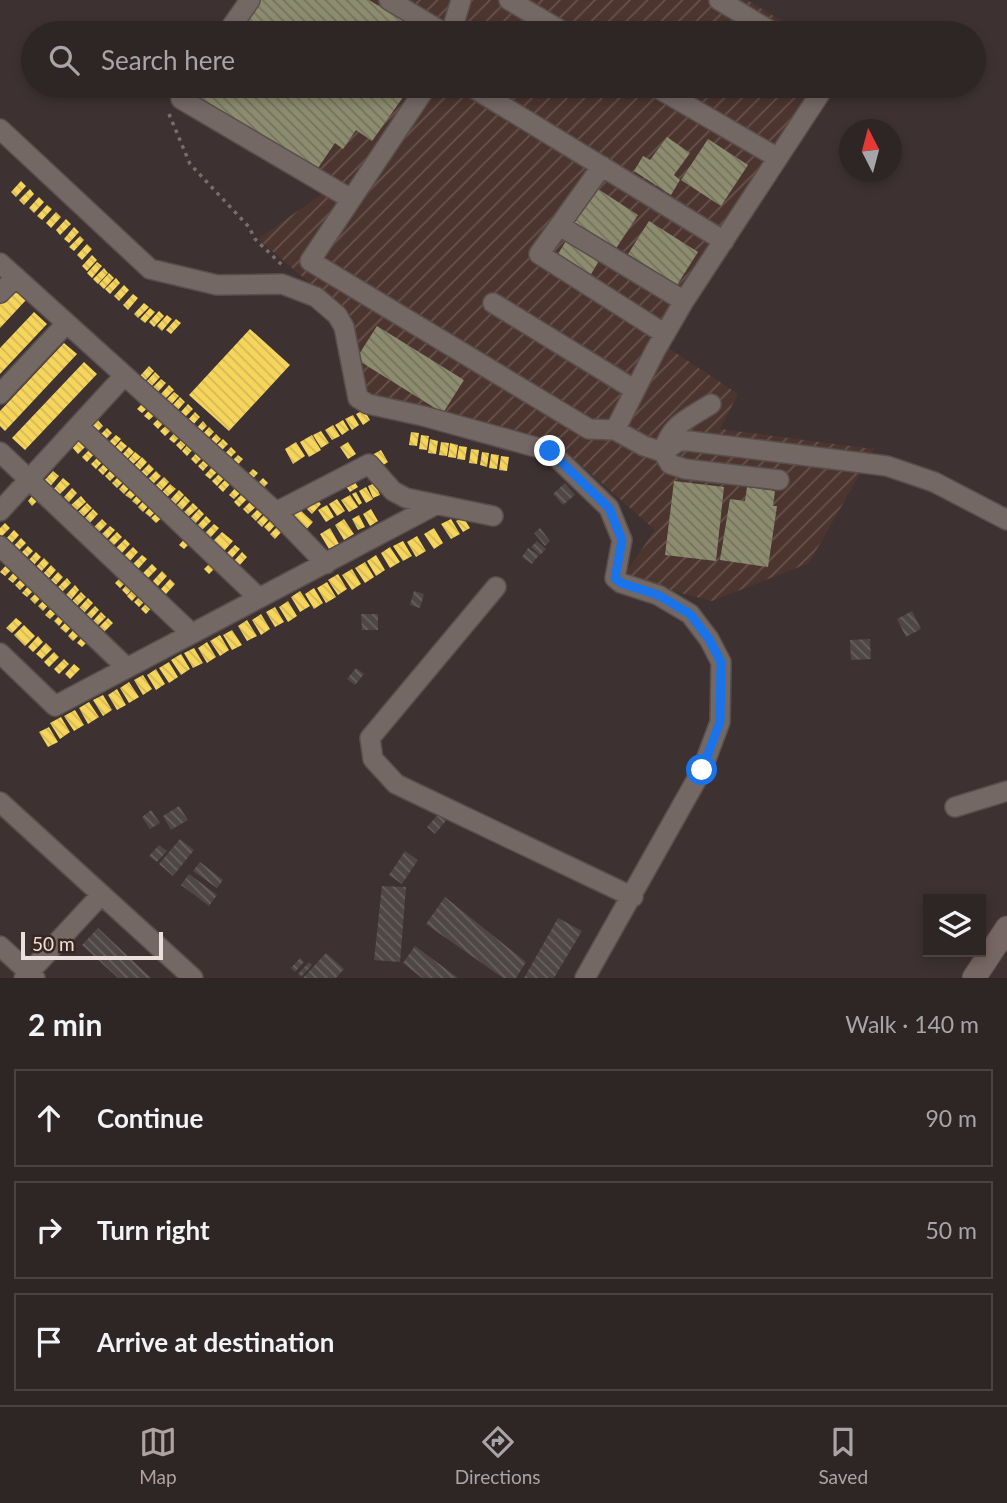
<!DOCTYPE html>
<html lang="en">
<head>
<meta charset="utf-8">
<style>
	:root { --surface:#2e2625; --page:#362e2d; --text:#f1f3f6; --muted:#a7a5a7; --line:#494342; --accent:#afa2a0 }
	body { margin:0; font-family:Lato,sans-serif; background:var(--page); color:var(--text) }
	.controls { position:absolute; right:21px; bottom:21px; display:grid; overflow:hidden; border-radius:0px; box-shadow:0 4px 10px #0003 }
	.controls button { width:63px; height:63px; display:grid; place-items:center; padding:0; border:0; border-bottom:2px solid var(--line); background:var(--surface); color:var(--text); font:35px sans-serif }
	.compass { position:absolute; left:839px; top:119px; width:63px; height:63px; border-radius:50%; background:var(--surface); box-shadow:0 4px 10px #0003; rotate:354deg }
	.scale { position:absolute; left:21px; bottom:18px; width:142px; box-sizing:border-box; padding-left:7px; border:4px solid #ecdfdc; border-top:0; font-size:19px; line-height:24px; white-space:nowrap; color:#ecdfdc; -webkit-text-stroke:5px #382621; paint-order:stroke }
	.stop { position:absolute; width:21px; height:21px; margin:-16px; border:5px solid #1a73e8; border-radius:50%; background:#fff }
	.stop.end { background:#1a73e8; border-color:#fff; box-shadow:0 2px 7px #0008 }
	.list { margin:0; padding:0; list-style:none }
	h2 { display:flex; justify-content:space-between; align-items:center; height:91px; margin:0; padding:0 28px; font-size:30px }
	h2 small { font-size:23px; font-weight:400; color:var(--muted) }
	.list li { display:grid; grid-template-columns:46px 1fr auto; gap:21px; align-items:center; box-sizing:border-box; height:98px; margin:0 14px 14px; padding:0 14px; border:2px solid var(--line); border-radius:0px }
	.list b { display:block; font-size:26px; white-space:nowrap }
	.list em { font-size:23px; font-style:normal; color:var(--muted) }
	.icon { flex:none; width:38px; height:38px; fill:none; stroke:currentColor; stroke-width:2; stroke-linecap:round; stroke-linejoin:round }
	.map { position:relative; flex:none; width:1007px; height:978px; overflow:hidden }
	.search { position:absolute; background:var(--surface); box-shadow:0 4px 10px #0003; left:21px; right:21px; top:21px; height:77px; display:flex; align-items:center; gap:18px; box-sizing:border-box; padding:0 24px; border-radius:38px; color:var(--muted); font-size:26px }
	.sheet { height:427px; background:var(--surface) }
	nav { display:flex; justify-content:space-around; align-items:center; box-sizing:border-box; height:98px; border-top:2px solid var(--line); background:var(--surface); font-size:19px; color:var(--muted) }
	nav a { display:grid; justify-items:center; gap:4px }
	nav .on { color:var(--accent) }
	.map>svg:first-child { display:block }
	.industrial { fill:url(#industrial-furrows) }
	.homes { fill:url(#homes-back-hatch) }
	.industry { fill:url(#industry-back-hatch) }
	.building { fill:url(#building-back-hatch) }
	.lines { fill:none; stroke-linecap:round; stroke-linejoin:round }
	.minor-casing { stroke:#584f4d; stroke-width:22 }
	.major-casing { stroke:#584f4d; stroke-width:25 }
	.path { stroke:#786e6b; stroke-width:3.5; stroke-dasharray:3.5 5; stroke-linecap:butt }
	.minor { stroke:#746865; stroke-width:19 }
	.major { stroke:#776764; stroke-width:23 }
	.route { stroke:#1a73e8; stroke-width:9 }
</style>
</head>
<body>
<div class="map">
<svg width="1007" height="978" viewBox="0 0 1007 978">
	<defs>
		<pattern id="industrial-furrows" width="10" height="10" patternUnits="userSpaceOnUse" patternTransform="scale(1.75)"><rect width="10" height="10" fill="#4d352f"/><path d="M-1 1l2-2M0 10L10 0M9 11l2-2" fill="none" stroke="#67524d"/></pattern>
		<pattern id="homes-back-hatch" width="6" height="6" patternUnits="userSpaceOnUse" patternTransform="scale(1.75)"><rect width="6" height="6" fill="#f6d55c"/><path d="M-1 5l2 2M0 0l6 6M5-1l2 2" fill="none" stroke="#d3b857"/></pattern>
		<pattern id="industry-back-hatch" width="6" height="6" patternUnits="userSpaceOnUse" patternTransform="scale(1.75)"><rect width="6" height="6" fill="#8c8c6e"/><path d="M-1 5l2 2M0 0l6 6M5-1l2 2" fill="none" stroke="#74725f"/></pattern>
		<pattern id="building-back-hatch" width="6" height="6" patternUnits="userSpaceOnUse" patternTransform="scale(1.75)"><rect width="6" height="6" fill="#4f4745"/><path d="M-1 5l2 2M0 0l6 6M5-1l2 2" fill="none" stroke="#68615f"/></pattern>
	</defs>
	<rect width="100%" height="100%" fill="#3d3231"/>
	<path class="industrial" d="M241,0h506l55,33h-585z
		M180,86h656l-169,261 71,47 -18,35 154,20 -65,114 -97,38 -90,-23 33,-48 -100,-88 -195,-50 -15,-79 -87,-74 68,-48 -155,-93z"/>
	<path class="homes" d="M21,181l5,5 -10,11 -5,-5z
		M30,189l4,5 -10,11 -5,-5z
		M39,197l5,5 -10,11 -5,-5z
		M47,205l5,4 -10,11 -5,-4z
		M56,212l5,5 -10,11 -5,-5z
		M66,219l5,5 -11,11 -4,-5z
		M74,227l5,5 -10,11 -5,-4z
		M80,236l4,4 -10,11 -5,-4z
		M87,244l5,5 -10,11 -5,-5z
		M92,255l5,5 -10,11 -5,-5z
		M97,262l5,4 -10,12 -5,-5z
		M104,268l4,5 -10,11 -5,-5z
		M109,273l5,5 -10,11 -5,-5z
		M116,278l4,5 -10,11 -5,-5z
		M124,285l5,5 -10,11 -5,-5z
		M14,287l13,12 -27,29v-26z
		M133,294l5,4 -10,12 -5,-5z
		M144,303l5,4 -11,11 -4,-4z
		M150,308l5,4 -10,11 -5,-4z
		M159,311l5,5 -10,11 -5,-5z
		M34,312l13,12 -47,50v-26z
		M167,315l5,4 -10,12 -5,-5z
		M176,319l5,4 -10,11 -5,-4z
		M250,329l40,36 -61,66 -40,-36z
		M64,343l13,11 -72,77 -5,-5v-15z
		M84,362l13,12 -72,76 -13,-12z
		M149,366l5,5 -9,10 -5,-5z
		M155,372l5,5 -9,10 -5,-5z
		M161,379l5,4 -9,10 -5,-5z
		M169,385l5,5 -9,9 -5,-4z
		M174,392l5,4 -9,10 -5,-5z
		M180,397l5,5 -9,10 -5,-5z
		M147,399l5,5 -10,9 -5,-4z
		M188,404l5,5 -9,9 -5,-4z
		M153,406l6,5 -10,9 -5,-4z
		M364,410l6,10 -7,5 -7,-11z
		M195,412l5,5 -9,10 -5,-5z
		M162,415l5,4 -9,10 -5,-5z
		M353,415l6,10 -7,5 -7,-11z
		M97,419l6,7 -9,9 -7,-6z
		M343,420l6,10 -7,5 -7,-10z
		M203,421l4,5 -9,9 -4,-4z
		M170,422l5,4 -10,10 -5,-5z
		M333,425l7,11 -8,4 -7,-10z
		M209,427l5,5 -9,9 -5,-4z
		M107,428l5,5 -9,9 -5,-5z
		M178,429l5,5 -9,9 -5,-4z
		M321,431l8,12 -8,5 -8,-13z
		M411,432l8,1 -2,13 -8,-1z
		M216,434l5,5 -9,9 -5,-4z
		M116,435l5,4 -9,10 -5,-5z
		M312,435l9,15 -12,7 -9,-15z
		M421,435l8,1 -2,14 -8,-1z
		M185,436l5,4 -9,10 -5,-5z
		M81,438l7,6 -10,10 -6,-7z
		M223,439l5,5 -9,9 -5,-5z
		M430,439l8,2 -2,13 -8,-1z
		M121,441l6,5 -10,10 -5,-5z
		M191,441l5,5 -9,10 -5,-5z
		M296,442l9,14 -12,8 -8,-15z
		M348,442l8,12 -8,5 -8,-12z
		M441,442l8,1 -2,13 -8,-1z
		M450,443l8,2 -2,13 -8,-1z
		M459,446l8,1 -2,13 -8,-1z
		M129,447l5,5 -9,9 -5,-4z
		M231,447l5,5 -9,9 -5,-4z
		M91,448l5,4 -9,10 -5,-5z
		M200,449l6,5 -10,10 -5,-5z
		M471,449l8,1 -2,14 -8,-1z
		M381,450l7,12 -8,5 -8,-12z
		M135,452l6,5 -10,9 -5,-4z
		M482,452l7,1 -2,14 -7,-2z
		M491,454l8,1 -2,14 -8,-1z
		M100,455l5,4 -9,10 -5,-5z
		M238,455l5,4 -9,10 -5,-5z
		M501,456l8,1 -2,14 -8,-1z
		M142,457l5,5 -9,10 -5,-5z
		M207,457l5,4 -9,10 -5,-5z
		M107,461l5,4 -9,10 -5,-5z
		M149,464l5,5 -9,9 -5,-5z
		M214,465l5,5 -9,9 -5,-4z
		M114,467l5,5 -9,9 -5,-5z
		M253,469l5,4 -9,10 -5,-5z
		M53,471l6,5 -11,13 -6,-6z
		M156,471l5,5 -9,9 -5,-5z
		M221,472l5,4 -9,10 -5,-5z
		M121,474l5,5 -9,9 -5,-5z
		M351,476l7,11 -8,5 -8,-11z
		M164,477l5,5 -9,10 -6,-5z
		M63,478l7,6 -12,12 -6,-5z
		M227,478l5,4 -9,10 -5,-5z
		M263,478l5,5 -9,9 -5,-5z
		M128,479l5,5 -9,10 -5,-5z
		M375,483l5,12 -7,3 -5,-12z
		M170,484l6,5 -10,9 -5,-5z
		M135,485l5,5 -9,9 -6,-4z
		M238,485l5,5 -9,9 -5,-4z
		M366,487l7,12 -7,4 -7,-12z
		M72,488l5,5 -8,9 -5,-5z
		M179,490l5,5 -9,10 -5,-5z
		M36,491l6,5 -10,10 -4,-5z
		M141,491l5,5 -9,9 -5,-4z
		M356,492l6,11 -3,2 -7,-11z
		M243,493l6,4 -10,10 -5,-5z
		M350,495l8,12 -9,5 -8,-12z
		M81,496l5,6 -10,9 -5,-6z
		M185,496l5,5 -9,10 -5,-5z
		M147,497l5,5 -9,10 -5,-5z
		M316,499l5,5 -9,10 -5,-5z
		M337,499l8,12 -8,5 -8,-12z
		M252,500l6,5 -10,9 -5,-5z
		M87,503l5,5 -9,9 -5,-5z
		M154,503l5,5 -9,9 -5,-4z
		M193,503l5,5 -10,9 -4,-5z
		M327,505l7,12 -8,5 -8,-12z
		M260,507l4,5 -8,9 -5,-5z
		M297,507l16,15 -9,10 -16,-15z
		M93,509l5,5 -9,10 -5,-5z
		M161,509l5,5 -10,9 -5,-5z
		M199,509l5,5 -9,10 -5,-5z
		M371,509l7,12 -8,5 -7,-12z
		M266,513l5,4 -9,10 -5,-5z
		M359,515l6,12 -7,3 -6,-11z
		M206,516l5,5 -9,9 -5,-4z
		M463,517l7,11 -7,4 -7,-11z
		M273,518l5,4 -9,10 -5,-5z
		M102,519l5,5 -9,9 -5,-5z
		M344,519l10,15 -10,6 -9,-15z
		M451,519l9,15 -9,5 -10,-15z
		M5,523l5,5 -10,10v-10z
		M214,524l5,4 -9,10 -5,-5z
		M279,525l5,4 -9,10 -5,-5z
		M110,526l5,4 -9,10 -5,-5z
		M330,528l9,16 -10,5 -9,-15z
		M434,528l9,15 -9,6 -10,-15z
		M14,530l5,5 -9,10 -5,-5z
		M117,532l5,5 -9,9 -5,-5z
		M222,532l11,9 -9,10 -11,-10z
		M188,535l5,5 -9,9 -5,-4z
		M417,536l9,15 -10,6 -9,-15z
		M21,538l5,5 -9,9 -5,-4z
		M125,539l5,5 -9,10 -6,-5z
		M403,541l9,15 -9,5 -10,-15z
		M235,545l5,4 -9,10 -5,-5z
		M28,546l5,5 -9,9 -5,-5z
		M133,547l5,5 -9,10 -6,-5z
		M390,547l10,15 -10,6 -9,-15z
		M36,552l5,5 -9,10 -5,-5z
		M242,552l5,5 -9,10 -5,-5z
		M142,555l5,4 -9,10 -5,-5z
		M376,555l9,15 -9,6 -9,-15z
		M44,558l5,5 -9,10 -5,-5z
		M213,560l5,5 -9,9 -5,-5z
		M9,562l5,5 -9,9 -5,-4z
		M365,562l9,15 -9,6 -10,-15z
		M152,564l5,5 -9,9 -6,-4z
		M51,565l5,5 -9,10 -5,-5z
		M17,569l4,5 -8,9 -5,-4z
		M352,569l9,15 -9,6 -10,-15z
		M162,571l5,5 -9,10 -5,-5z
		M58,572l5,5 -9,10 -5,-5z
		M124,574l5,5 -9,9 -5,-5z
		M338,574l9,15 -9,6 -10,-15z
		M24,576l5,5 -9,9 -5,-5z
		M67,578l4,5 -9,9 -5,-4z
		M170,579l5,5 -9,10 -5,-5z
		M131,580l5,5 -9,10 -5,-5z
		M327,582l9,15 -10,6 -9,-15z
		M31,583l5,5 -9,9 -5,-4z
		M75,585l4,5 -8,10 -5,-5z
		M136,586l5,5 -9,10 -5,-5z
		M314,588l9,15 -9,6 -9,-15z
		M39,590l5,4 -9,10 -5,-5z
		M300,591l10,15 -10,6 -9,-15z
		M81,592l5,5 -9,9 -5,-5z
		M143,593l5,5 -9,9 -5,-5z
		M47,597l5,4 -9,10 -5,-5z
		M88,598l5,5 -9,10 -5,-5z
		M150,599l5,5 -9,10 -5,-5z
		M288,601l9,15 -9,6 -9,-15z
		M54,605l5,5 -9,9 -5,-4z
		M95,606l4,4 -9,10 -4,-5z
		M275,607l9,15 -9,5 -9,-15z
		M63,612l4,4 -8,10 -5,-5z
		M101,612l5,5 -9,9 -5,-4z
		M261,614l9,15 -9,6 -9,-15z
		M16,618l6,5 -10,10 -6,-5z
		M70,618l5,5 -9,10 -6,-5z
		M108,618l5,5 -9,9 -5,-5z
		M247,620l10,16 -10,5 -9,-15z
		M24,625l11,11 -10,10 -11,-11z
		M77,626l6,5 -10,10 -5,-5z
		M232,630l10,15 -10,5 -9,-15z
		M86,633l5,5 -9,9 -5,-4z
		M220,635l9,15 -9,6 -10,-15z
		M38,636l5,6 -10,10 -5,-5z
		M207,642l9,15 -9,6 -9,-15z
		M46,643l6,6 -10,10 -6,-5z
		M194,648l9,15 -10,5 -9,-15z
		M54,652l5,5 -10,10 -5,-5z
		M181,654l9,15 -9,6 -10,-15z
		M64,659l5,5 -10,10 -5,-5z
		M169,662l9,15 -9,6 -10,-15z
		M74,664l6,5 -10,10 -5,-5z
		M156,669l9,15 -9,6 -9,-15z
		M143,675l9,14 -9,6 -9,-15z
		M129,682l10,15 -10,6 -9,-15z
		M117,689l9,16 -9,5 -9,-15z
		M103,695l9,15 -9,6 -10,-16z
		M89,702l10,15 -11,7 -9,-16z
		M75,710l9,15 -10,6 -10,-15z
		M61,717l9,15 -10,7 -10,-16z
		M49,727l9,15 -10,5 -9,-15z"/>
	<path class="industry" d="M261,0h108l55,33h-186z
		M202,86h209l-39,55 -16,-11 -13,19 -8,-6 -19,28 -124,-71z
		M667,137l23,16 -16,22 6,5 -9,15 -37,-24 9,-15 7,4z
		M708,139l40,26 -27,41 -40,-26z
		M595,187l43,28 -23,35 -45,-29z
		M649,221l49,31 -21,33 -49,-31z
		M566,241l33,20 -11,18 -33,-20z
		M377,326l87,54 -21,33 -87,-54z
		M674,481l50,6 -8,74 -51,-6z
		M747,487l28,4 -2,15h4l-9,61 -48,-7 10,-61 15,2z"/>
	<path class="building" d="M565,483l10,12 -12,10 -10,-11z
		M540,528l10,13 -5,5 -11,-13z
		M537,541l9,8 -6,6 -9,-8z
		M528,548l11,7 -7,9 -10,-7z
		M414,591l10,3 -4,14 -10,-3z
		M912,611l9,18 -15,8 -9,-18z
		M361,614h17v16h-16z
		M870,639l1,20 -20,1 -1,-20z
		M356,668l8,6 -9,11 -8,-6z
		M179,806l9,14 -17,10 -8,-14z
		M151,810l9,13 -10,6 -8,-12z
		M441,811l8,6 -14,17 -8,-7z
		M180,839l14,11 -21,26 -14,-12z
		M159,845l8,6 -10,11 -8,-6z
		M405,851l13,9 -16,24 -13,-9z
		M200,862l23,18 -6,8 -24,-17z
		M189,874l28,21 -8,11 -28,-21z
		M382,886l24,1 -6,75 -26,-2z
		M445,897l81,65 -10,16h-13l-77,-54z
		M558,918l24,13 -28,47h-30z
		M98,928l53,50h-33l-36,-33z
		M415,946l43,32h-36l-19,-15z
		M326,953l18,16 -8,9h-33z
		M300,958l4,4 -9,10 -4,-4z
		M309,962l3,3 -11,12 -3,-3z"/>
	<g class="lines">
		<defs>
			<path id="minor" d="M389,0l55,33
				M509,0l56,33
				M719,0l55,33
				M227,33l23,-33
				M451,33l10,-33
				M190,86l-9,13 170,100
				M427,86l-117,175 279,168 26,1 29,16 19,6 7,12 15,5 94,11
				M470,86l254,155
				M654,86l124,72
				M0,129l150,140 67,16 65,-1 34,13 21,18 7,12 14,71 10,6 55,12 127,35 59,57 13,32 -7,38 6,5 37,12 32,19 19,25 12,23 -1,60 -18,48 -117,208
				M602,166l-63,88 126,80
				M560,226l124,75
				M0,263l276,249 50,52
				M0,293l16,-16
				M493,303l142,87
				M0,394l66,-70
				M78,426l181,172
				M615,430l40,-79 29,-50 141,-215
				M663,451c9,-28 25,-32 48,-47
				M0,452l191,181
				M663,452l16,-11h10l198,25 47,16 73,38
				M0,511l124,-135
				M276,512l93,-48 24,27 13,7 87,18
				M0,546l127,122
				M496,587l-126,151 3,21 23,25 237,113
				M0,653l55,53 380,-201
				M0,802l193,176
				M955,807l52,-16
				M0,946l35,32
				M24,978l77,-83"/>
			<path id="major" d="M974,978l33,-50"/>
		</defs>
		<use href="#minor" class="minor-casing"/>
		<use href="#major" class="major-casing"/>
		<path class="path" d="M169,114l21,50 59,63 6,12 27,26"/>
		<use href="#minor" class="minor"/>
		<use href="#major" class="major"/>
	</g>
	<g class="lines">
		<path class="route" d="M550,451l59,57 13,32 -7,38 6,5 37,12 32,19 19,25 12,23 -1,60 -18,48"/>
	</g>
</svg>
<div class="controls">
<button><svg class="icon" aria-label="layers" viewBox="0 0 24 24"><path d="M12 4l9 5-9 5-9-5zM3 14l9 5 9-5"/></svg></button>
</div>
<svg class="compass" viewBox="-18 -18 36 36"><path d="M0-13l5 13h-10z" fill="#e53935"/><path d="M0 13l5-13h-10z" fill="#a7a5a7"/></svg>
<div class="scale">50 m</div>
<div class="stop" style="left:702px;top:770px"></div>
<div class="stop end" style="left:550px;top:451px"></div>
<div class="search"><svg class="icon" aria-label="search" viewBox="0 0 24 24"><circle cx="10" cy="10" r="6"/><path d="M15 15l6 6"/></svg>Search here</div>
</div>
<section class="sheet">
<h2>2 min<small>Walk · 140 m</small></h2>
<ul class="list">
<li><svg class="icon" aria-label="ahead" viewBox="0 0 24 24"><path d="M12 20V5M6 11l6-6 6 6"/></svg><div><b>Continue</b></div><em>90 m</em></li>
<li><svg class="icon" aria-label="right" viewBox="0 0 24 24"><path d="M7 20v-9h11M14 6l5 5-5 5"/></svg><div><b>Turn right</b></div><em>50 m</em></li>
<li><svg class="icon" aria-label="arrive" viewBox="0 0 24 24"><path d="M6 21V4h12l-3 4 3 4H6"/></svg><div><b>Arrive at destination</b></div></li>
</ul>
</section>
<nav>
<a class="on"><svg class="icon" aria-label="map" viewBox="0 0 24 24"><path d="M3 6l6-2 6 2 6-2v14l-6 2-6-2-6 2zM9 4v14M15 6v14"/></svg>Map</a>
<a><svg class="icon" aria-label="directions" viewBox="0 0 24 24"><path d="M12 3l9 9-9 9-9-9zM9 14v-3h6M13 9l2 2-2 2"/></svg>Directions</a>
<a><svg class="icon" aria-label="saved" viewBox="0 0 24 24"><path d="M7 4h10v16l-5-4-5 4z"/></svg>Saved</a>
</nav>
</body>
</html>
